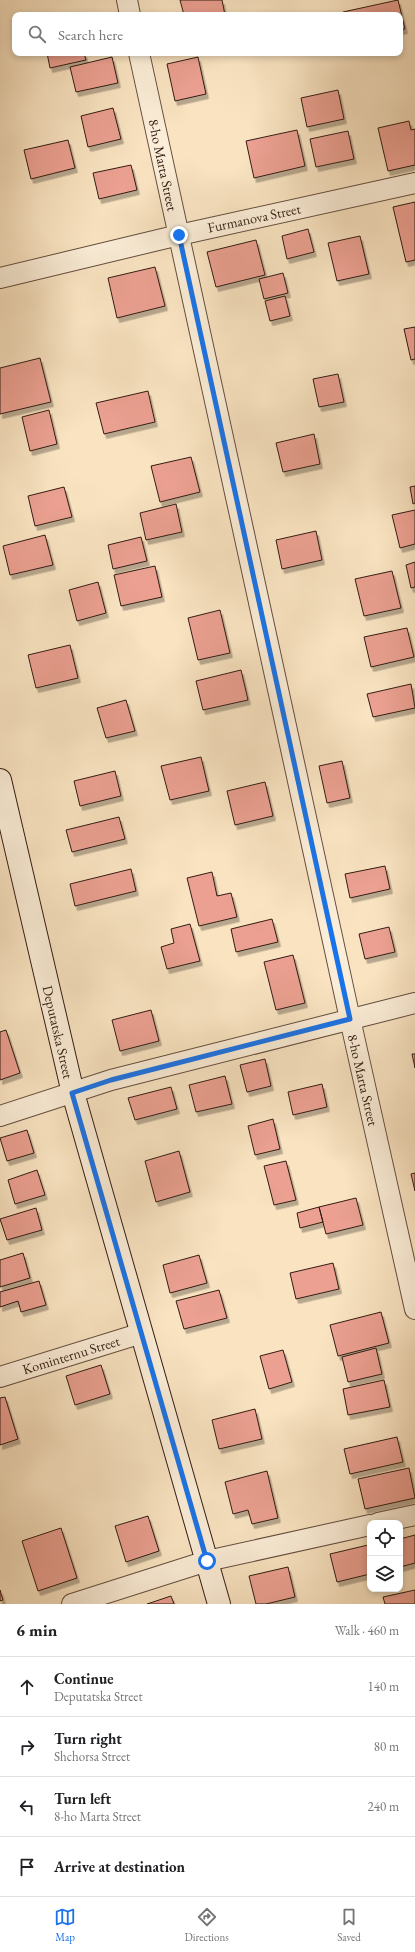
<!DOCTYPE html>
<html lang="en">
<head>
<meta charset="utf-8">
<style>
	:root { --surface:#fff; --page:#f2f2f2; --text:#202124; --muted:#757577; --line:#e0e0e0; --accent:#1a73e8 }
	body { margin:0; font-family:"EB Garamond",serif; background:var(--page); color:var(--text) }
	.controls { position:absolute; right:12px; bottom:12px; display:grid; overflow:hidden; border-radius:8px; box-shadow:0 2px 6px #0003 }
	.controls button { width:36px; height:36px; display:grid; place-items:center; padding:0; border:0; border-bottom:1px solid var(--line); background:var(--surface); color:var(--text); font:20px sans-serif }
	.stop { position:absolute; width:12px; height:12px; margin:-9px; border:3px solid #1a73e8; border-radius:50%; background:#fff }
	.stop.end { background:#1a73e8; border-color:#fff; box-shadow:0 1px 4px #0008 }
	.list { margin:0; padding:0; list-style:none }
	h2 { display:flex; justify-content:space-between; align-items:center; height:52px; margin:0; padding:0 16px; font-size:17px }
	h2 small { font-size:13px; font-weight:400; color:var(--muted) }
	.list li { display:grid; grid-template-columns:26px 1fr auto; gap:12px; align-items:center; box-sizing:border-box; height:60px; padding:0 16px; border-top:1px solid var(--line) }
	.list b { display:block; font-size:15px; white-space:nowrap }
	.list p { margin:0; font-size:13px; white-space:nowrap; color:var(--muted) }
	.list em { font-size:13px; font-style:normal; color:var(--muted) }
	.icon { flex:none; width:22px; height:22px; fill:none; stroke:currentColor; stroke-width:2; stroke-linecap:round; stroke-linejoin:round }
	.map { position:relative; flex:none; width:415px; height:1604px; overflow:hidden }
	.search { position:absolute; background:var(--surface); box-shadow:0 2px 6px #0003; left:12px; right:12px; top:12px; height:44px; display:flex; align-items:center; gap:10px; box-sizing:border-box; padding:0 14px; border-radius:8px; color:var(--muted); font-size:15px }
	.sheet { height:292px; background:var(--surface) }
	nav { display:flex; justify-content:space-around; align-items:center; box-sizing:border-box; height:56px; border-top:1px solid var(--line); background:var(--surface); font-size:11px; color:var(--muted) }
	nav a { display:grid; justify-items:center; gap:2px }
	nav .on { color:var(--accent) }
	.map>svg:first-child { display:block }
	.building { fill:#eba091; stroke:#321c12; filter:url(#shadow) }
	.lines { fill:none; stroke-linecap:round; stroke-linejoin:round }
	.street-casing { stroke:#644e3e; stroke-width:22 }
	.secondary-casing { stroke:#321c12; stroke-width:24 }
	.street { stroke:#fbedd7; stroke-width:20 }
	.secondary { stroke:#fbedd7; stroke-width:22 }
	.route { stroke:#1a73e8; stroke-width:5 }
	.labels { text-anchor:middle; stroke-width:3; stroke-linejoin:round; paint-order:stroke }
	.street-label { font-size:14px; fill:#321c12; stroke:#fbedd7 }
</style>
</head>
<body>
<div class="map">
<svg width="415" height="1604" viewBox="0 0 415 1604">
	<defs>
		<filter id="shadow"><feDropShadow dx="2.5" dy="4.5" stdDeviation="0" flood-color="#0004"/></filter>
	</defs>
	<rect width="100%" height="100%" fill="#f9e3c1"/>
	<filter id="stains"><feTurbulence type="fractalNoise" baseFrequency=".005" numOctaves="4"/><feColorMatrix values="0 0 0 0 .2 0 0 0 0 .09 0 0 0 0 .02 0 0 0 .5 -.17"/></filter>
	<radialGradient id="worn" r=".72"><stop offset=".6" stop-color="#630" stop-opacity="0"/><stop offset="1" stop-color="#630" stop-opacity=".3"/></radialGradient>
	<path class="building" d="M180,0h42l3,15h-41z
		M398,0l7,29 -5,1v-15h-56l-1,-3z
		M47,53h37l2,7 -36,8z
		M112,57l6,26 -42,9 -6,-25z
		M198,57l8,37 -31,7 -8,-37z
		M338,90l6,29 -37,8 -6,-29z
		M113,108l8,31 -33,8 -7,-31z
		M409,121l2,9 4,-1v36l-27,6 -10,-43z
		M297,130l8,36 -51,12 -8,-37z
		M348,131l6,28 -38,8 -6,-28z
		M68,140l7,28 -44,11 -7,-29z
		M131,165l6,25 -38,9 -6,-26z
		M415,202v58l-9,2 -13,-55z
		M308,229l6,23 -27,7 -5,-23z
		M360,236l9,38 -32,7 -9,-38z
		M256,240l9,35 -49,12 -9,-35z
		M155,267l10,39 -48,12 -9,-40z
		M283,273l5,20 -24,6 -5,-20z
		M285,296l5,20 -20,5 -5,-20z
		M415,327v32l-4,1 -7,-31z
		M40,358l11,44 -51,12v-46z
		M338,374l6,28 -25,5 -6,-28z
		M148,391l7,31 -51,12 -8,-31z
		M49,410l8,34 -27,7 -8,-34z
		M314,434l6,30 -37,8 -7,-29z
		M191,457l9,35 -40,10 -9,-36z
		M415,486v17l-2,1 -3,-17z
		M64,487l8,30 -37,9 -7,-30z
		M176,504l6,28 -36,8 -6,-27z
		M415,510v34l-15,4 -8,-33z
		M316,531l6,29 -40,9 -6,-29z
		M45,535l8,30 -43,10 -7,-29z
		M141,537l6,24 -34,8 -5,-24z
		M415,562v25l-4,1 -5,-23z
		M155,566l7,31 -41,9 -7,-31z
		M392,571l9,37 -37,8 -9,-37z
		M98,582l8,31 -29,8 -8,-31z
		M220,610l10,43 -32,7 -10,-42z
		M407,628l7,29 -43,10 -7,-30z
		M70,645l8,33 -42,10 -8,-33z
		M241,670l7,30 -45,10 -7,-29z
		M411,684l4,24 -42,9 -6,-23z
		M126,700l9,31 -29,7 -9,-30z
		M201,757l8,34 -39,9 -9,-34z
		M342,761l8,37 -23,5 -8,-37z
		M115,771l6,25 -41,10 -6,-25z
		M265,782l8,34 -38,9 -8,-34z
		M119,817l6,22 -53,13 -6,-22z
		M385,866l5,23 -40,9 -5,-24z
		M131,869l5,22 -61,15 -5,-22z
		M212,872l5,24 14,-3 6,24 -38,9 -12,-48z
		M272,919l6,23 -42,10 -5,-23z
		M190,924l10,37 -33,8 -6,-22 13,-4 -3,-14z
		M389,927l6,25 -30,7 -6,-25z
		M293,955l12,48 -29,7 -12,-48z
		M151,1010l8,31 -39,10 -8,-31z
		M6,1030l14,43 -20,7v-48z
		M412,1054h3v14z
		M265,1059l6,27 -24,6 -7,-27z
		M225,1076l7,28 -36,8 -7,-27z
		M322,1084l5,23 -34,8 -5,-23z
		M171,1087l6,22 -42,11 -7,-22z
		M273,1119l7,30 -25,6 -7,-29z
		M27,1130l7,23 -27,8 -7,-23z
		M179,1151l11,41 -34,10 -11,-41z
		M286,1161l10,39 -22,5 -10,-39z
		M37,1170l8,25 -30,9 -7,-24z
		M415,1173v18l-4,-17z
		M356,1198l7,27 -37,9 -7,-27z
		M319,1207l4,15 -23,6 -3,-15z
		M36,1208l6,22 -35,10 -7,-21z
		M23,1253l7,25 -30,9v-27z
		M199,1255l8,28 -37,10 -7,-28z
		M333,1263l6,26 -43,10 -6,-26z
		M39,1281l7,24 -25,7 -3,-11 -18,6v-15z
		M219,1290l8,28 -43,11 -8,-28z
		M381,1312l8,31 -51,13 -8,-31z
		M376,1348l6,26 -34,8 -6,-25z
		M283,1350l9,32 -23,7 -9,-33z
		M101,1365l9,29 -35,11 -9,-29z
		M384,1380l6,27 -42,8 -5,-26z
		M5,1397l13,42 -18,6v-47z
		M255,1409l7,30 -43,10 -7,-29z
		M397,1437l6,25 -53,12 -6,-25z
		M409,1468l6,30 -50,11 -7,-30z
		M267,1471l11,47 -26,6 -4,-14 -15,4 -8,-32z
		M148,1516l11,35 -33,11 -11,-36z
		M61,1528l16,50 -39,13 -16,-50z
		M415,1535v28l-15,4v-28z
		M368,1545l2,10v19l-33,8 -7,-28z
		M288,1567l7,30 -29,7h-10l-7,-28z
		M0,1590l3,10 -3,1z
		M415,1590v14h-30l-2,-7z
		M171,1596l3,8h-27z"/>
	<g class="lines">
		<defs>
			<path id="street" d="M127,0l3,15
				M139,53l211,966 65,290
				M0,278l179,-43 236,-52
				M0,1116l111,-36 304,-77
				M0,1377l142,-44
				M378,1523l37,-8
				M72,1604l135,-43 163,-36"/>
			<path id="secondary" d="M0,780l73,313 146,511"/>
		</defs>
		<use href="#street" class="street-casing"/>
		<use href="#secondary" class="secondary-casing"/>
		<use href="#street" class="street"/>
		<use href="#secondary" class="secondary"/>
	</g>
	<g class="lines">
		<path class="route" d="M179,235l171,784 -239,61 -39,13 135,468"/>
	</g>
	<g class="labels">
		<g class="street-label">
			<text transform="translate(163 165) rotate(78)" y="5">8-ho Marta Street</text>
			<text transform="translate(254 218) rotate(-12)" y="5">Furmanova Street</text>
			<text transform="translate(58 1032) rotate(77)" y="5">Deputatska Street</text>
			<text transform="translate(363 1080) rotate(77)" y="5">8-ho Marta Street</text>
			<text transform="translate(71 1355) rotate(-17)" y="5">Kominternu Street</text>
		</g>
	</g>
	<rect width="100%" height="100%" filter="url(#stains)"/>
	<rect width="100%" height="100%" fill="url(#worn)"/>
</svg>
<div class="controls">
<button><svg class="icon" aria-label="locate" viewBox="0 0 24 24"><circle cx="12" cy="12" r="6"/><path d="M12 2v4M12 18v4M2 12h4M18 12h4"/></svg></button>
<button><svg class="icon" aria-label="layers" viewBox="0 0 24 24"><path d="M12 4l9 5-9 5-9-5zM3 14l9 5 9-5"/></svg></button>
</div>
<div class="stop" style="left:207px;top:1561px"></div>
<div class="stop end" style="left:179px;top:235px"></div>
<div class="search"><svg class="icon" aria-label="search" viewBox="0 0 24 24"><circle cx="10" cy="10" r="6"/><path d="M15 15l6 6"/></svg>Search here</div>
</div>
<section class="sheet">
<h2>6 min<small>Walk · 460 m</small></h2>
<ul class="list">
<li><svg class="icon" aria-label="ahead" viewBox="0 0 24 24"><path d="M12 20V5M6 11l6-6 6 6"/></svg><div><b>Continue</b><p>Deputatska Street</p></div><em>140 m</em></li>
<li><svg class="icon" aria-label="right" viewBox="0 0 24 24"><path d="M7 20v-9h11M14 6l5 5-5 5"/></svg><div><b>Turn right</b><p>Shchorsa Street</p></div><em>80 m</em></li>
<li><svg class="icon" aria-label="left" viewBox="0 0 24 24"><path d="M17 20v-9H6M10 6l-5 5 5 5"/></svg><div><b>Turn left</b><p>8-ho Marta Street</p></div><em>240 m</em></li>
<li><svg class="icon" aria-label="arrive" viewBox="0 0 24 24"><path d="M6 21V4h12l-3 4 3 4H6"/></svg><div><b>Arrive at destination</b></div></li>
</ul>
</section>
<nav>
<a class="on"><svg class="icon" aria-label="map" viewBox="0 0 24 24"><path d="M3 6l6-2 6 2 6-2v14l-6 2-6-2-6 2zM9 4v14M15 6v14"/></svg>Map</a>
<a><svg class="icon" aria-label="directions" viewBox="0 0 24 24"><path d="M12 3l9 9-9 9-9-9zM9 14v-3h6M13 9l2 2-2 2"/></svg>Directions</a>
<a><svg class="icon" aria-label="saved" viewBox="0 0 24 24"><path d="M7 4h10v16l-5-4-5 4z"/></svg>Saved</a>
</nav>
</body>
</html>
